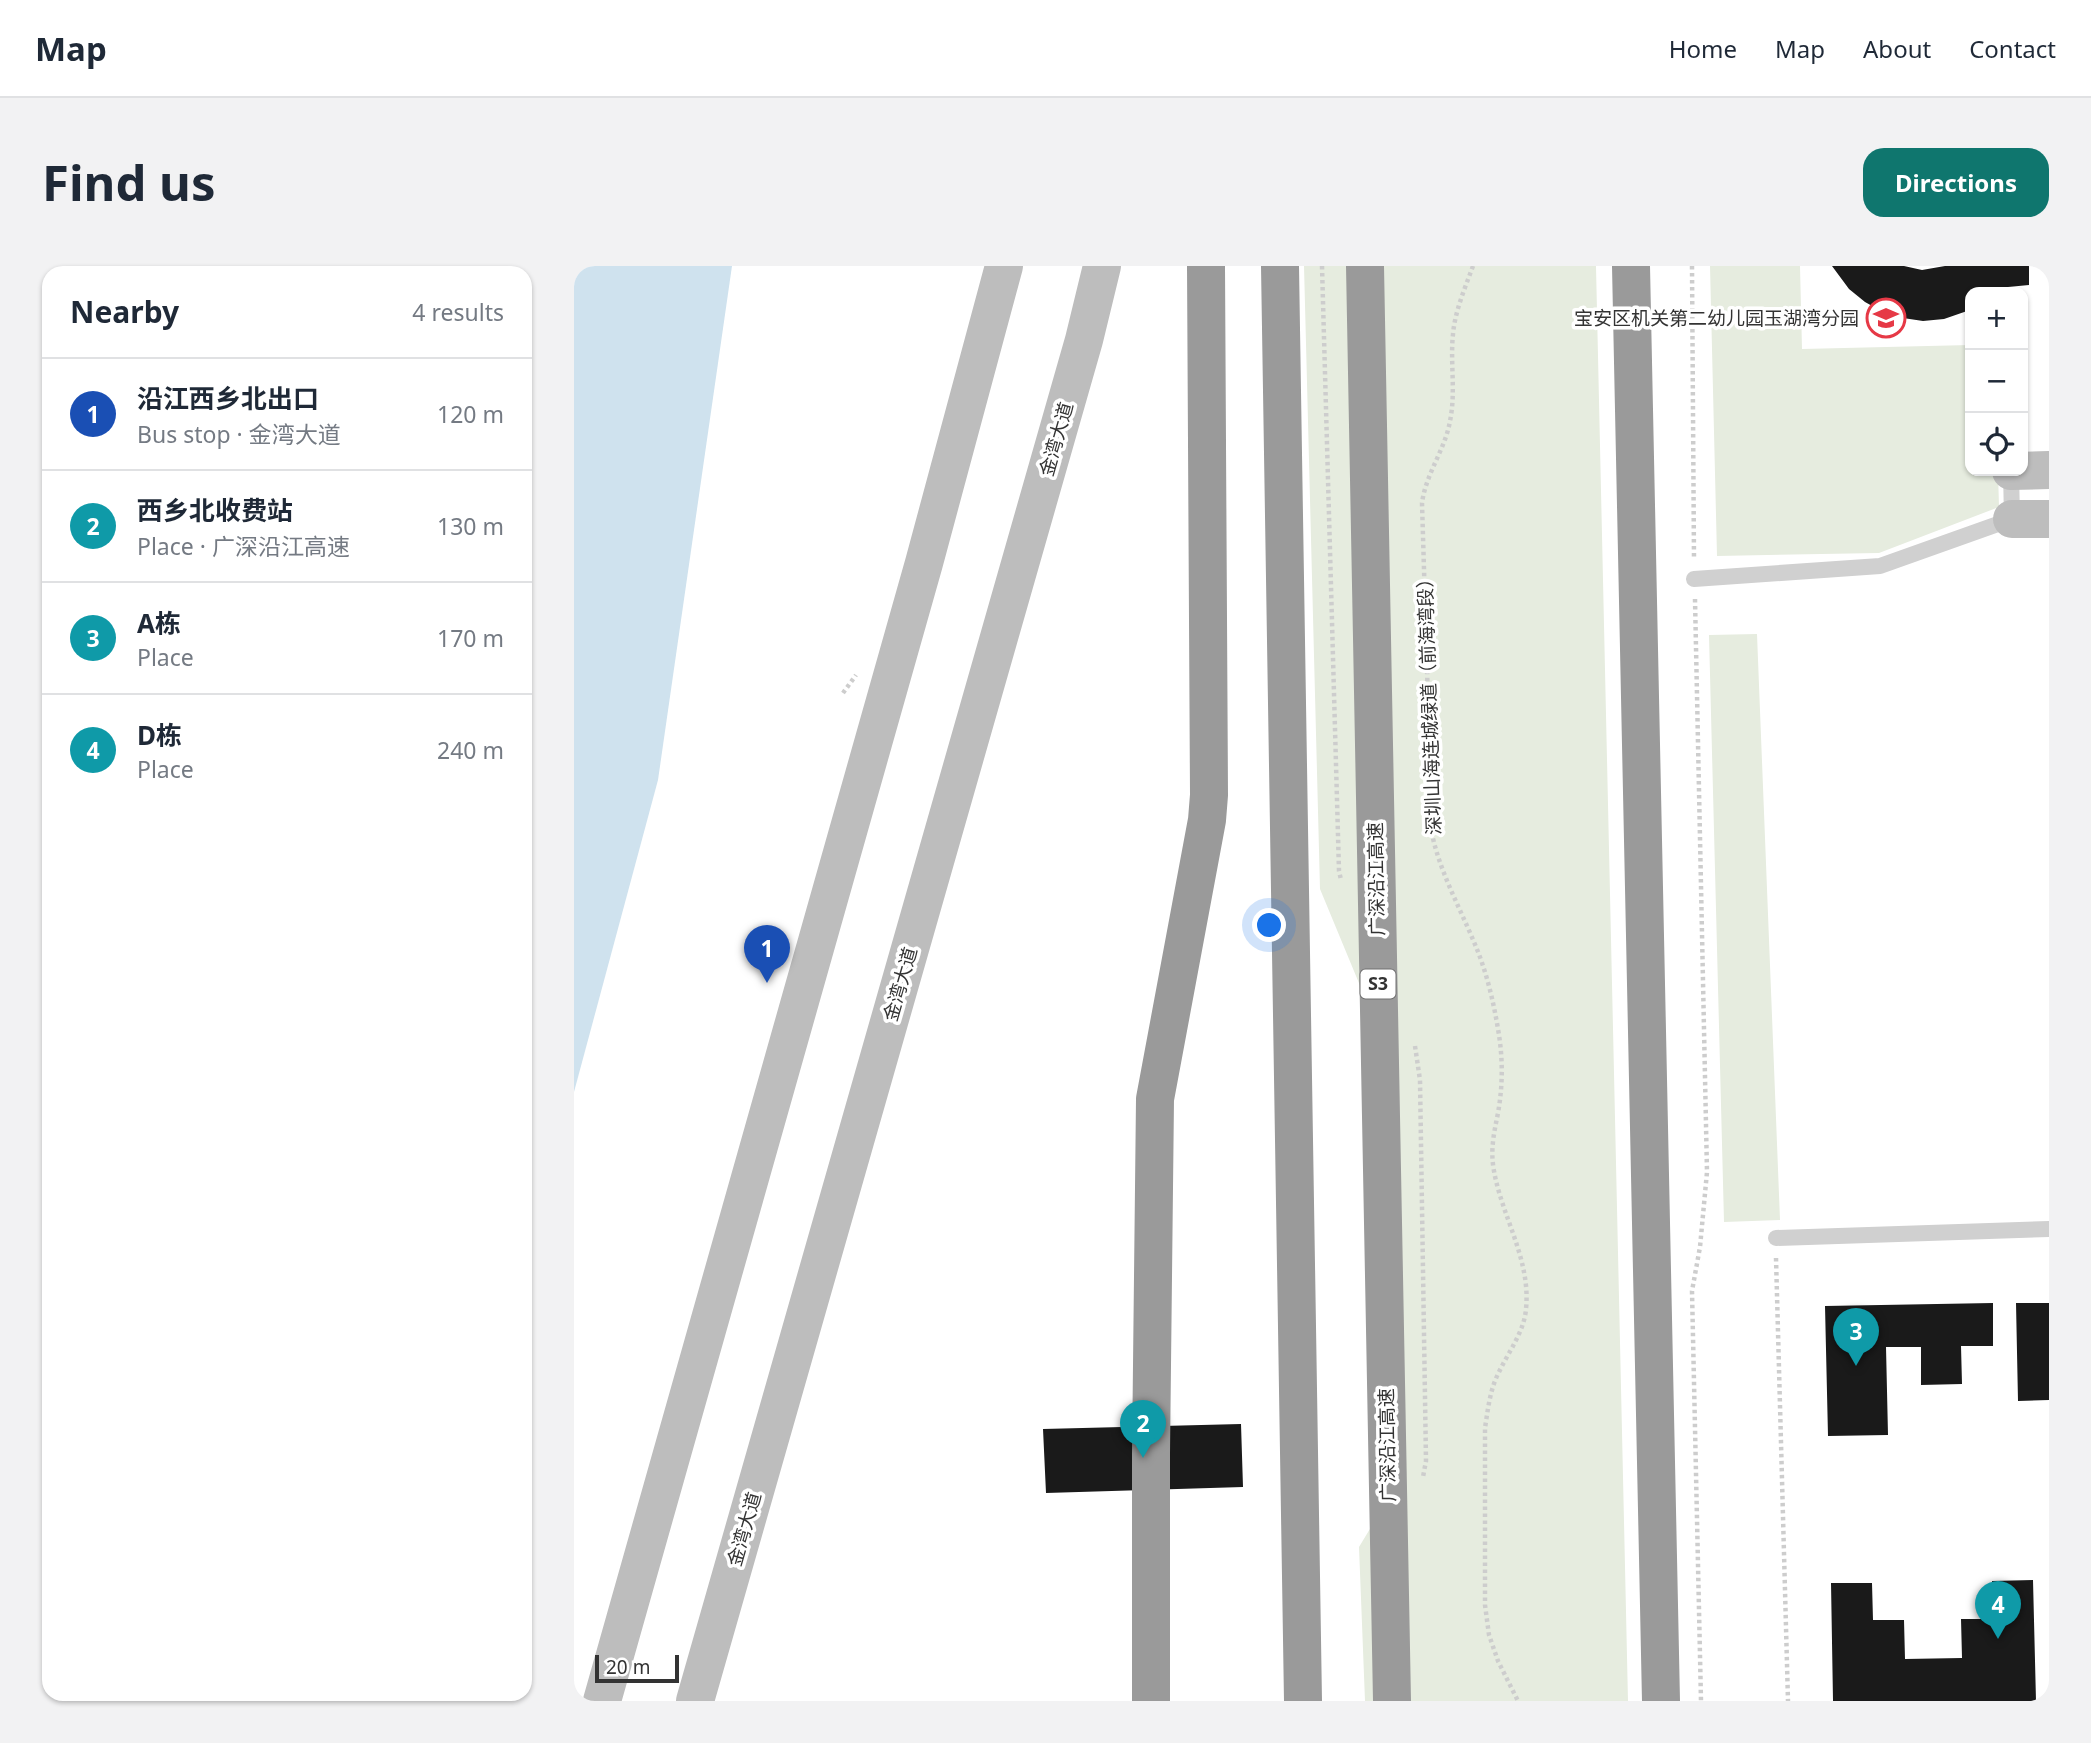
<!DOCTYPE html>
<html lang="en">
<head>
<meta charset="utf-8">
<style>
	:root { --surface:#fff; --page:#f2f2f3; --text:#1f2937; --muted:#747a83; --line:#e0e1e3; --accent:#0f766e }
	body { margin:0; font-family:"Noto Sans","Noto Sans SC",sans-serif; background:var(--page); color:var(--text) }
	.controls { position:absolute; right:21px; top:21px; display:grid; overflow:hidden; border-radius:14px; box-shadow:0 2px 5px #0004 }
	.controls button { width:63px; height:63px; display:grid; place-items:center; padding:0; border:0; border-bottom:2px solid var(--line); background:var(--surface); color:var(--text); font:35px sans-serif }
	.scale { position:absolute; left:21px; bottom:18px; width:84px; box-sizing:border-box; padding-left:7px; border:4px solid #333; border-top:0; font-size:19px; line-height:24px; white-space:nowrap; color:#333; -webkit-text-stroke:5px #fff; paint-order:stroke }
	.you { position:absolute; left:696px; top:660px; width:24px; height:24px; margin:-18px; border:5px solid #fff; border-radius:50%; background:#1a73e8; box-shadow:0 0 0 10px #1a73e833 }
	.badge { display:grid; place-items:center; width:46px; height:46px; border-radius:50%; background:var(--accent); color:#fff; font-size:23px; font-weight:700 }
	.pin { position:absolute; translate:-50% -58px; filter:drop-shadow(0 2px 4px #0008) }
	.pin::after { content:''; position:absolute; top:37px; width:24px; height:21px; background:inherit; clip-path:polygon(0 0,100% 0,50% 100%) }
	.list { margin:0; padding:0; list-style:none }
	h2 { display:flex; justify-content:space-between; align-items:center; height:91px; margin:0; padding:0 28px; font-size:30px }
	h2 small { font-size:23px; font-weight:400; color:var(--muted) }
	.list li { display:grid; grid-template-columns:46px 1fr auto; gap:21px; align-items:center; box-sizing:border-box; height:112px; padding:0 28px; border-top:2px solid var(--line) }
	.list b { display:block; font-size:26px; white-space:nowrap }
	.list p { margin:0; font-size:23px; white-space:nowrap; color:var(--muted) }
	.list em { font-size:23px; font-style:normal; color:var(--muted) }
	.icon { flex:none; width:38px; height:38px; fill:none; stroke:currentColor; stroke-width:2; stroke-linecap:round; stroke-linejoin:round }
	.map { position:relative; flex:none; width:1475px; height:1435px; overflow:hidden; border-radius:21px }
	header { display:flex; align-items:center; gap:42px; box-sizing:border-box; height:98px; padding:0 35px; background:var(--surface); border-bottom:2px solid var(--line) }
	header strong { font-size:33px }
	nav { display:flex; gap:38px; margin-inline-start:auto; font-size:24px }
	.intro { display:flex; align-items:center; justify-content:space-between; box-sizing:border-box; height:168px; padding:0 42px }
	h1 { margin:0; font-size:49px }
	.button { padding:18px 32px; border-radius:21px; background:var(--accent); color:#fff; font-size:24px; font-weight:700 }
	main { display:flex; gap:42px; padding:0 42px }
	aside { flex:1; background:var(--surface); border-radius:21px; box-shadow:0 2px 5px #0004 }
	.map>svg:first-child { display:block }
	.green { fill:#e6ecdf }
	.water { fill:#cfe2ee }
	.building { fill:#1a1a1a }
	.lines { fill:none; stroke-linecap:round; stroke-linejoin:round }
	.path { stroke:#cdcdcd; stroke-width:4.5; stroke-dasharray:3.5 3.5; stroke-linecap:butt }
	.lane { stroke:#d0d0d0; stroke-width:16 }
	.secondary { stroke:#bdbdbd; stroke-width:38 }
	.highway { stroke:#9a9a9a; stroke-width:38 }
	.highway-bridge { stroke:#9a9a9a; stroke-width:38 }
	.labels { text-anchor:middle; stroke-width:7; stroke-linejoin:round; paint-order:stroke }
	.shield { fill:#fff; stroke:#707070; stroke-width:2 }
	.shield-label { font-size:18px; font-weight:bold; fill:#333 }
	.poi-label { font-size:19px; fill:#333; stroke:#fff; text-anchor:end }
	.street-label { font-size:19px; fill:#333; stroke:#fff }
</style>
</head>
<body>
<header>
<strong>Map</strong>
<nav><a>Home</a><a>Map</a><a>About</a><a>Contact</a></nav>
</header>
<div class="intro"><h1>Find us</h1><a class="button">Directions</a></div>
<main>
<aside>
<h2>Nearby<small>4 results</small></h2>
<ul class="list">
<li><span class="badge" style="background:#1a4fb4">1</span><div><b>沿江西乡北出口</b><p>Bus stop · 金湾大道</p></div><em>120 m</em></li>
<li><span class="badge" style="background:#0f9aa8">2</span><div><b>西乡北收费站</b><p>Place · 广深沿江高速</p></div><em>130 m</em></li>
<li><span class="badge" style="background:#0f9aa8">3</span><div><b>A栋</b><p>Place</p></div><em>170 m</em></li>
<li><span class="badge" style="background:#0f9aa8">4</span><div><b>D栋</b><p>Place</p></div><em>240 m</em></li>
</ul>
</aside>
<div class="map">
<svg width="1475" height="1435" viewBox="0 0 1475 1435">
	<rect width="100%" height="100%" fill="#fff"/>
	<path class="green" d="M730,0h292l32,1435h-263l-6,-154 43,-71 -7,-406 -75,-181z
		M1136,0h90l2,83 168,-4v126h28l1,36 -120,46 -162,3z
		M1183,368l23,586 -56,2 -15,-587z"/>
	<path class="water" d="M0,0h158l-74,514 -84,312z"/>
	<path class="building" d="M1258,0h72l18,4 23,-4h84v19l-21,2 -10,5h-28v18l-26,9 -21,2 -20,-3 -20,-6 -18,-10 -16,-13z
		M1419,1037v43h-32l1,38 -41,1v-38h-35l2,88 -60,1 -3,-130z
		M1442,1037h33v97l-31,1z
		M667,1158l2,63 -197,6 -3,-64z
		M1459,1314l3,121h-203l-2,-118h41l1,37h31l1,39 57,-1 -1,-39h32l-1,-38z"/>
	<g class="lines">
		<path class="path" d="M748,0l17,605 2,9
			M899,0c-8,22 -18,45 -20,68 -3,29 3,58 -3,87 -5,29 -24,52 -28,82l10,331c8,38 27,72 42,108 12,28 19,57 24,87 5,28 5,56 0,84 -4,20 -8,37 -4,58 8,46 37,89 32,138 -2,23 -17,42 -27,63 -9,17 -11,37 -14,56v177l4,30 9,26 20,40
			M1118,0l2,293
			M1121,333l12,573 -7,75 -8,44 9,410
			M269,427l13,-18
			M841,780l5,34 6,381 -3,16
			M1202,992l12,443"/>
		<path class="lane" d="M1120,313l186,-13 132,-47 -1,-48
			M1202,972l273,-9"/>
		<path class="secondary" d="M1437,205l38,-1
			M1438,253h37
			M28,1435l322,-1138 80,-297
			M121,1435l389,-1361 18,-74"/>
		<path class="highway" d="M706,0l23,1435
			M1057,0l30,1435
			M577,1435v-247l4,-355 52,-279 2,-25 -3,-529"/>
		<path class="highway-bridge" d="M791,0l27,1435"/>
	</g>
	<defs>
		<symbol id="school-ring" viewBox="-11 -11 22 22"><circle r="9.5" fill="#fff" stroke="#e63946" stroke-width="1.5"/><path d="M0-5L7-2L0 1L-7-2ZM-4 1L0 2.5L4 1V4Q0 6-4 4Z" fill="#e63946"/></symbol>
	</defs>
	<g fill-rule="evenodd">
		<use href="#school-ring" x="1290" y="30" width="44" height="44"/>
	</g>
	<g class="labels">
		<rect class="shield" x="786.5" y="703.5" width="35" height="29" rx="5"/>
		<g class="shield-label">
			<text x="804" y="724">S3</text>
		</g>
		<g class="poi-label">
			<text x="1285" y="59">宝安区机关第二幼儿园玉湖湾分园</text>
		</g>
		<g class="street-label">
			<text transform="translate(482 173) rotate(-74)" y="7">金湾大道</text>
			<text transform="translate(855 436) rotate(-92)" y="7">深圳山海连城绿道（前海湾段）</text>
			<text transform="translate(802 613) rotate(-91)" y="7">广深沿江高速</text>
			<text transform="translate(326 718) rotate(-74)" y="7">金湾大道</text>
			<text transform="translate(813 1179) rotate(-91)" y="7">广深沿江高速</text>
			<text transform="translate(170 1263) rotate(-74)" y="7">金湾大道</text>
		</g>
	</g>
</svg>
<div class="controls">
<button>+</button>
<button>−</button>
<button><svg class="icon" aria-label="locate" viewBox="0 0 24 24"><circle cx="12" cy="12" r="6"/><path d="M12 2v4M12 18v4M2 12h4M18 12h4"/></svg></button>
</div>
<div class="scale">20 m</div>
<div class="you"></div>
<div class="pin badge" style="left:193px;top:717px;background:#1a4fb4">1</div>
<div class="pin badge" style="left:569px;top:1192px;background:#0f9aa8">2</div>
<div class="pin badge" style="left:1282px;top:1100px;background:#0f9aa8">3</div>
<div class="pin badge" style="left:1424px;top:1373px;background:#0f9aa8">4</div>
</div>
</main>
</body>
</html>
